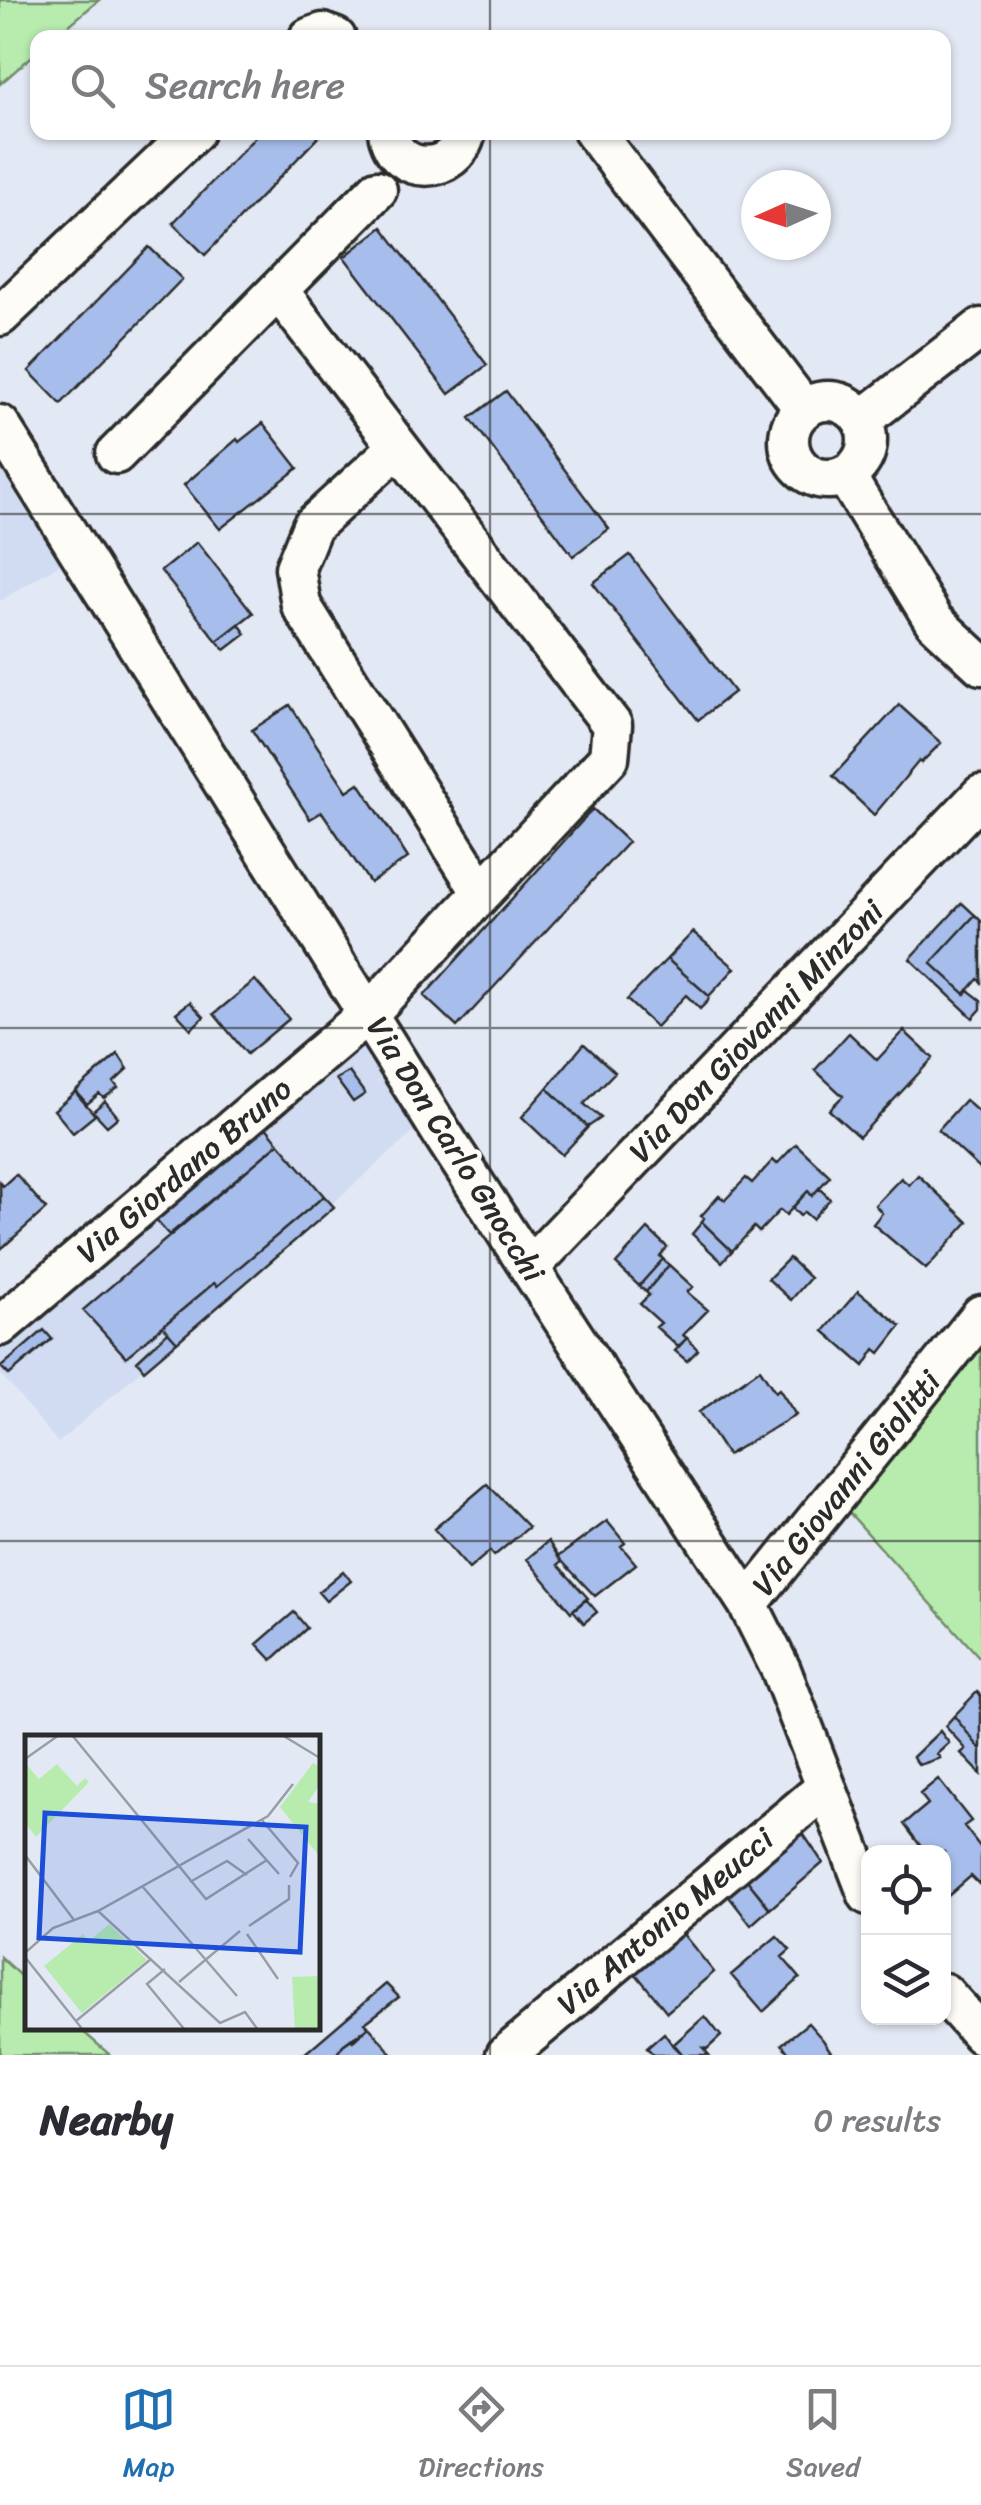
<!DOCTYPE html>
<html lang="en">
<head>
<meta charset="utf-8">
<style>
	:root { --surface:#fff; --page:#f2f2f3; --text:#2b2b33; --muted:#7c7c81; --line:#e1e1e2; --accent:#1f6fb2 }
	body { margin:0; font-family:Sriracha,sans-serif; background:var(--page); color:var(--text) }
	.controls { position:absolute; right:30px; bottom:30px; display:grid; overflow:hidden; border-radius:20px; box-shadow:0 2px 8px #0004 }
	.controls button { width:90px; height:90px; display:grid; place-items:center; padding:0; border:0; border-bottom:2px solid var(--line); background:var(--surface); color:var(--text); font:50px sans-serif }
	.compass { position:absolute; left:741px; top:170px; width:90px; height:90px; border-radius:50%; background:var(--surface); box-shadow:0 2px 8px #0004; rotate:267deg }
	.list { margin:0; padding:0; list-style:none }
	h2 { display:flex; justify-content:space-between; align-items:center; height:130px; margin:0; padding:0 40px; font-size:42px }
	h2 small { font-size:32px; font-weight:400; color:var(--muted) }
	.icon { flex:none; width:55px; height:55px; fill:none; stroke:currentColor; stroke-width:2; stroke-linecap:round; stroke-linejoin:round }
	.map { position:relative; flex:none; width:981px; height:2055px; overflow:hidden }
	.search { position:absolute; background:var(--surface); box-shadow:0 2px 8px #0004; left:30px; right:30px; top:30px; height:110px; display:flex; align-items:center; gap:25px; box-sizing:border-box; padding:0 35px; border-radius:20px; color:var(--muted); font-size:38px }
	.sheet { height:310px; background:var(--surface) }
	nav { display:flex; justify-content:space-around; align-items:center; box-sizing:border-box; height:140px; border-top:2px solid var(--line); background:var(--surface); font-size:28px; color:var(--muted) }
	nav a { display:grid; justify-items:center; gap:5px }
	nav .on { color:var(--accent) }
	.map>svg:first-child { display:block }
	.built { fill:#d1dcf2 }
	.green { fill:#b7ecae; stroke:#718c6c; stroke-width:2.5 }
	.building { fill:#a7beec; stroke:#2b2b2b; stroke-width:2.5 }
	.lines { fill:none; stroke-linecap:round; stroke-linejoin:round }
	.minor-casing { stroke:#2b2b2b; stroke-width:45 }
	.minor { stroke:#fdfcf7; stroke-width:38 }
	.grid { fill:none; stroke:#2b2b2b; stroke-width:2.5; stroke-opacity:0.55 }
	.labels { text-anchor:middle; stroke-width:9; stroke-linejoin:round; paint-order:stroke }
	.street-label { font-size:32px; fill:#2b2b2b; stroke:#fdfcf7 }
	.inset-road { fill:none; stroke:#999da4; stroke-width:2.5 }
	.view { fill:#1d4ed8; fill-opacity:0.15; stroke:#1d4ed8; stroke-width:5 }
	.inset-edge { fill:none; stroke:#2b2b2b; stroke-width:5 }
</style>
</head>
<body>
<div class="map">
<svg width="981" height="2055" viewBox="0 0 981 2055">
	<rect width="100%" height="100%" fill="#e3e9f4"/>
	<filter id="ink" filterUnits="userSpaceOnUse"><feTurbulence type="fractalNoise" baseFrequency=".01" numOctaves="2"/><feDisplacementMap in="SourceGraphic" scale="20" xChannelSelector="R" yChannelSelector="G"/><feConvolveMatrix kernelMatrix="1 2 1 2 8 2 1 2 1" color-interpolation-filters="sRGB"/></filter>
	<g filter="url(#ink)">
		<path class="built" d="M0,434l71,123 -71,44z
			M358,1012l70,108 -370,323 -58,-70v-59z"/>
		<path class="green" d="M0,0h99l-44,37 -17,1 -1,14 -37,32z
			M981,1347v312l-136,-151z
			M0,1957l27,25 1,46h51l31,27h-110z"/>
		<path class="building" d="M260,132h63l-118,123 -32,-32z
			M382,227l105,138 -38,29 -105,-137z
			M149,247l33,32 -121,125 -32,-33z
			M506,391l103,138 -36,27 -103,-138z
			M263,423l35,45 -78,61 -36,-44 53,-46 2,3z
			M197,542l56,71 -36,28 -56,-70z
			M630,555l104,137 -36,28 -105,-137z
			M239,624l7,10 -21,16 -8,-9z
			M290,705l57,86 12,-8 49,75 -38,25 -48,-71 -12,7 -58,-89z
			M899,705l42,38 -20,20 -2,-2 -45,54 -41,-39z
			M593,809l35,33 -171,185 -33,-31z
			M962,903l13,12 -44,48 34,31 3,-4 13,10v9l-8,9 -63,-59z
			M975,915l6,6v61l-3,-3 -13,15 -34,-31z
			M693,932l42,36 -26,28 -42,-37z
			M667,959l42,37 -1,5 -8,8 -14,-14 -30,32 -29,-27z
			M255,980l34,39 -42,35 -33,-40z
			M190,1002l14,15 -13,12 -15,-16z
			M904,1031l29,27 -74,79 -30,-27 14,-14 -28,-26 34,-37 28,27z
			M584,1044l31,28 -31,32 17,14 -13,9 -41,-39z
			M118,1054l10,15 -14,13 4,6 -14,10 -5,-4 -12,10 -11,-13z
			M349,1072l16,22 -12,8 -17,-23z
			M547,1088l41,39 -26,28 -40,-38z
			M75,1092l20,23 -22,18 -19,-23z
			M965,1100l16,14v56l-43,-40z
			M105,1101l13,16 -11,9 -14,-15z
			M264,1125l15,18 -110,92 -15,-17z
			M279,1143l45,53 -107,90 -3,-3 -88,74 -43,-47z
			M796,1144l34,32 -18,20 -4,-5 -22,24 -6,-5 -21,22 -5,-5 -22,24 -30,-29 2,-4 -3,-2 18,-20 6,4 21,-22 6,5 21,-23 4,4z
			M16,1174l30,35 -45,40 -1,-67 3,4z
			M918,1175l50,47 -42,47 -53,-45 9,-11 -7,-8 26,-27 8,7z
			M819,1188l11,11 -18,20 -8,-7 -4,4 -8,-8 16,-17 4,5z
			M324,1196l10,11 -157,135 -14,-16 51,-43 3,3z
			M702,1222l30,29 -10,11 -30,-28z
			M648,1229l19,18 -7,9 3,3 -24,27 -23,-22z
			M789,1258l21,20 -19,22 -23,-21z
			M663,1259l6,6 -23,27 -7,-6z
			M669,1265l24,22 -6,5 21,18 -25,25 4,3 -9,9 -22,-20 5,-4 -21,-19 9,-9 -3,-3z
			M858,1291l43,35 -21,27 -5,-4 -11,17 -40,-35z
			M44,1330l8,9 -43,36 -8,-8z
			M168,1332l9,10 -33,28 -7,-9z
			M687,1338l11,12 -11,11 -12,-10z
			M760,1369l15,23 4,-3 17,26 -69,40 -28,-43z
			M487,1484l42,43 -35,29 -4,-5 -21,18 -35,-40z
			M607,1521l18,22 -4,3 15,18 -41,32 -37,-39z
			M548,1541l14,21 -4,3 30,33 -17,14 -44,-53z
			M343,1571l8,10 -25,20 -8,-9z
			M586,1599l11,13 -13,11 -11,-13z
			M294,1612l13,16 -35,32 -15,-16z
			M977,1692l4,4v54l-27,-34z
			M954,1716l27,34v24l-20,-21 5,-4 -21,-23z
			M940,1731l9,12 -12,11 3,4 -21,7 -6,-8z
			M938,1779l33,42 -7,5 17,22v38l-10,-10 -23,20 -4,-6v-38h-19l-21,-28 24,-20 -8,-10z
			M792,1833l12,2 19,28 -53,46 -27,-34z
			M742,1874l28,34 -19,17 -28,-36z
			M678,1928l36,44 -47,40 -36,-44z
			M777,1936l13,14 -8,7 18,21 -37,34 -32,-37z
			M386,1984l13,13 -34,26 4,4 -16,14 -2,-2 -8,6 -7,10h-33z
			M705,2016l16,20 -14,13 -4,-1 6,7h-26l-9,-11z
			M808,2023l15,17 10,15h-43l-8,-11z
			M369,2027l24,28h-57l7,-10z
			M664,2033l9,13 10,9h-29l-7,-7z"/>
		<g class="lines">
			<defs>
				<path id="minor" d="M309,38l14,-5 13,5
					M388,132c8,46 68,44 78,0
					M594,132l210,277
					M0,316l194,-184
					M789 440a39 39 0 1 1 78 0a39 39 0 1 1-78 0Z
					M862,420l119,-92
					M0,425l443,710 305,469 33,66 87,225
					M398,447l-86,79 -17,42 6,37 181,288
					M116,454l261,-264
					M845,475l89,146 47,44
					M530,1267l451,-472
					M0,1326l369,-313 240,-255 3,-33 -334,-435
					M748,1604l233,-289
					M944,1993l37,41
					M506,2055l319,-267"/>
			</defs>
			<use href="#minor" class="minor-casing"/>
			<use href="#minor" class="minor"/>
		</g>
	</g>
	<path class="grid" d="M490,0v38M490,132v1923M0,514h981M0,1028h981M0,1541h981"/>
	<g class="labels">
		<g class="street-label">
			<text transform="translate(756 1031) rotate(-46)" y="11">Via Don Giovanni Minzoni</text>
			<text transform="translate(456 1149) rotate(58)" y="11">Via Don Carlo Gnocchi</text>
			<text transform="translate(184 1170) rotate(-40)" y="11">Via Giordano Bruno</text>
			<text transform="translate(846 1483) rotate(-51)" y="11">Via Giovanni Giolitti</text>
			<text transform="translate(665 1921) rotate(-40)" y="11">Via Antonio Meucci</text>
		</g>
	</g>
	<g transform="translate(25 1735)">
		<rect width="295" height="295" fill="#e3e9f4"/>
		<path d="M288,28l7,4v17l-12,18 12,2v53l-40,-50zM1,29l13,15 18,-15 20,22 8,-8 4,4 -53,55 -11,-14zM84,189l38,36 -65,53 -38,-47 39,-32 6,7zM295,241v54h-25l-3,-53z" fill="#b7ecae"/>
		<path class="inset-road" d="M47,0l134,164 61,-39M257,0l38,23M0,24l34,-24M236,84l37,44 -8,14M223,104l31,35M0,120l49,65M165,147l37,-21 20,14M117,151l95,110M73,176l122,112 25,-11 13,18M224,191l40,-27v-14M222,199l31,45M0,218l28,-25 45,-17 170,-95 25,-32M0,222l58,73M140,234l-18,15 38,46M154,247l61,-51M51,286l75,-62"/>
		<path class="view" d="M20,78l261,14 -6,125 -261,-14z"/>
		<rect width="295" height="295" class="inset-edge"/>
	</g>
</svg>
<div class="controls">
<button><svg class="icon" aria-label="locate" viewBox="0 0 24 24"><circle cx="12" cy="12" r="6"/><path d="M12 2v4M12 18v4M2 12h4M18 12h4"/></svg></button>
<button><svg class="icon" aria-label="layers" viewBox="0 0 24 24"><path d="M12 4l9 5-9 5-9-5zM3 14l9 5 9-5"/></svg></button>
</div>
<svg class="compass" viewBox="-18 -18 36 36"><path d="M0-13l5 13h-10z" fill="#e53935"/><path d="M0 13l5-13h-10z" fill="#7c7c81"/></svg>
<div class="search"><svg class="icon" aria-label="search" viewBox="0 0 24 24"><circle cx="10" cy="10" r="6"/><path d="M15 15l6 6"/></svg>Search here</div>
</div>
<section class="sheet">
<h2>Nearby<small>0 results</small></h2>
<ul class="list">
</ul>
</section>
<nav>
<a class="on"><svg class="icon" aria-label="map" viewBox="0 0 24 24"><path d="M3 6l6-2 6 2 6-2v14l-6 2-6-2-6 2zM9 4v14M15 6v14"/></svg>Map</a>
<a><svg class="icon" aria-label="directions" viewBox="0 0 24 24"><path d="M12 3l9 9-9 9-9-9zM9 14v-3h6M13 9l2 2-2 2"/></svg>Directions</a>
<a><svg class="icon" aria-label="saved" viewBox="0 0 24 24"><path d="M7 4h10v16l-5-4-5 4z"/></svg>Saved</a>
</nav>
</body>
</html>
